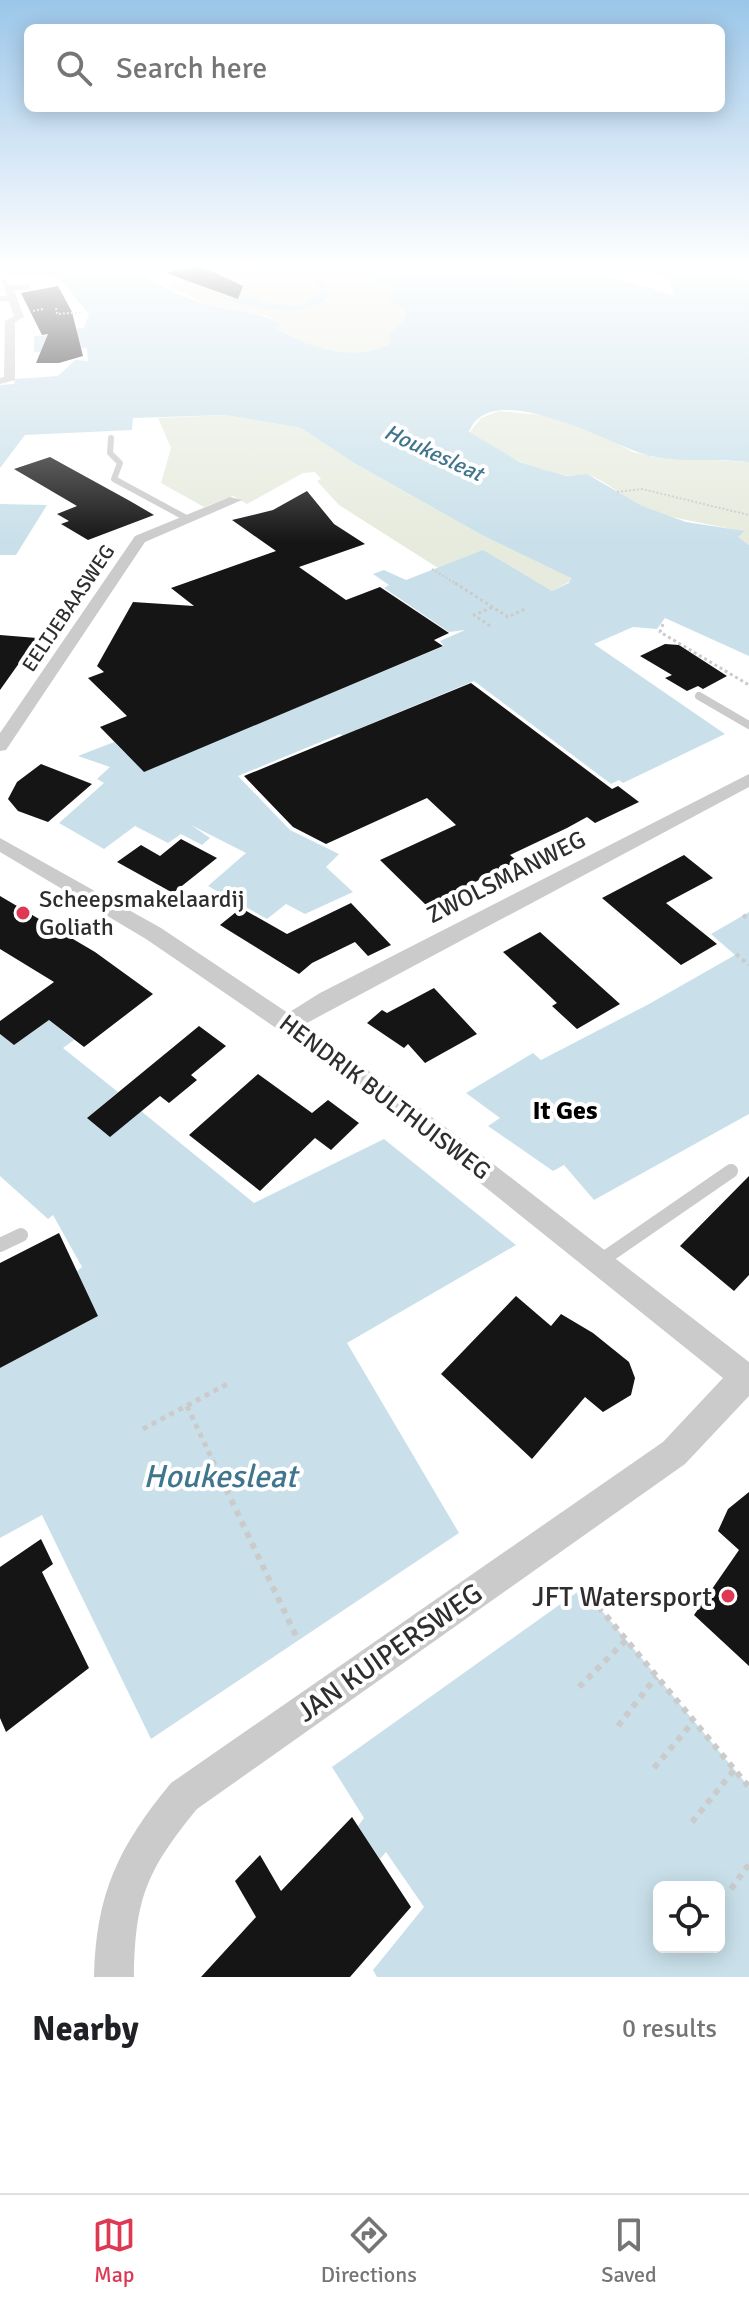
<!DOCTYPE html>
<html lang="en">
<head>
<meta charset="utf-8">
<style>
	:root { --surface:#fff; --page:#f2f2f2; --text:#202124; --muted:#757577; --line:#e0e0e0; --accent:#de3853 }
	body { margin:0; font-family:Signika,sans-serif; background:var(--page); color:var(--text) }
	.controls { position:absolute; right:24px; bottom:24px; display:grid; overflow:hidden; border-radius:12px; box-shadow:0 4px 20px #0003 }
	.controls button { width:72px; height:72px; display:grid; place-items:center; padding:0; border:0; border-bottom:2px solid var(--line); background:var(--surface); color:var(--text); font:40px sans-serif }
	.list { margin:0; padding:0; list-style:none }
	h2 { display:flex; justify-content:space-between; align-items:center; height:104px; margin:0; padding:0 32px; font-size:34px }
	h2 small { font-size:26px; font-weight:400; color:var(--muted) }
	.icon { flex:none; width:44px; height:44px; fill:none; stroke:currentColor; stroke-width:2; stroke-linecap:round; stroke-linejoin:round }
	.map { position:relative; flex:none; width:749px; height:1977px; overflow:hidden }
	.search { position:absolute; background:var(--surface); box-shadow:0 4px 20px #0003; left:24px; right:24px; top:24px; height:88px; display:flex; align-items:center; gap:20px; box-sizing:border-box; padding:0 28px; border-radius:12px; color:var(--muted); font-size:30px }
	.sheet { height:216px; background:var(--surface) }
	nav { display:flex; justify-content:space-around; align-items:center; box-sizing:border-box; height:112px; border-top:2px solid var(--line); background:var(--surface); font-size:22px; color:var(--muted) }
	nav a { display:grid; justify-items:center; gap:4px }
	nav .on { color:var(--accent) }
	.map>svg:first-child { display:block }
	.green { fill:#e6ebdd }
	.water { fill:#c9e0ea; fill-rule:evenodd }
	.building { fill:#151515 }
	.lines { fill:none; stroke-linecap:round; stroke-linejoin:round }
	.path-far4 { stroke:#cbcbcb; stroke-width:2; stroke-dasharray:2 2; stroke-linecap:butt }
	.path-far3 { stroke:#cbcbcb; stroke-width:3; stroke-dasharray:3 3; stroke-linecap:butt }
	.path-far2 { stroke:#cbcbcb; stroke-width:4; stroke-dasharray:4 4; stroke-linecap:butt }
	.path-far1 { stroke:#cbcbcb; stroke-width:5; stroke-dasharray:5 5; stroke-linecap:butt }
	.path { stroke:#cbcbcb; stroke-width:6; stroke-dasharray:6 6; stroke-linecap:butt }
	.lane-far3 { stroke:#cbcbcb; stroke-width:5 }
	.lane-far2 { stroke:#cbcbcb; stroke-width:6 }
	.lane-far1 { stroke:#cbcbcb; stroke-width:8 }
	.lane { stroke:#cbcbcb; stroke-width:14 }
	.street { fill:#cbcbcb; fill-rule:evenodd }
	.poi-dot { fill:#de3853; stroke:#fff; stroke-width:3 }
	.labels { text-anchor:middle; stroke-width:8; stroke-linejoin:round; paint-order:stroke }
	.far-street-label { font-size:20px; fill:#2e2e2e; stroke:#fff }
	.far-water-label { font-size:22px; font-style:italic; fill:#40768d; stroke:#fff }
	.street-label { font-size:24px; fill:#2e2e2e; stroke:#fff }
	.poi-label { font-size:24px; fill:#2e2e2e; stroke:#fff; text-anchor:start }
	.neighbourhood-label { font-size:26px; font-weight:bold; fill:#000; stroke:#fff }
	.near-poi-label { font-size:28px; fill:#2e2e2e; stroke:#fff; text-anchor:end }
	.near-street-label { font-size:28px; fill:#2e2e2e; stroke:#fff }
	.near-water-label { font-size:32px; font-style:italic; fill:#40768d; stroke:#fff }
</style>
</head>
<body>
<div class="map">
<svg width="749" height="1977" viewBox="0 0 749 1977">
	<rect width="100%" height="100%" fill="#fff"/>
	<path class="green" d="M234,265h135l-3,11c20,9 40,19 39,44l-16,13 2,11c-39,18 -79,5 -114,-16l4,-3 -14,-9 -61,-12 -40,-19z
		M499,411l52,5 30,9 52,27 21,5 95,5v83l-12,-8 7,-5c-34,-9 -69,-11 -102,-25 -18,-9 -34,-25 -53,-32 -7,-2 -17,2 -25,0 -34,-5 -66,-24 -95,-42l12,-15z
		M225,415l76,13 53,35 126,71 89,41 2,6 -19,10 -69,-40 -45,17 -99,-63 -22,-24 4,-2 -6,-7 -12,1 -56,31 -14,-8 -29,11 -43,-24 10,-35 -13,-30z"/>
	<path class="water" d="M0,265h130c21,17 53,33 79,40 24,6 50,6 72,19l-3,5c34,20 75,33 112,15l-1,-11 16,-13v-10l-17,-10 4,-12 -26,-12 3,-11h197l108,30 -4,-14 -33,-16h74l38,16v181c-33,-4 -66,1 -99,-6 -34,-8 -159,-82 -181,-24l51,30 24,8 23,6 20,-2 55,32 44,16 59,9 -7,6 11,8v111l-84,-38 -8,11 -24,-2 -39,17 131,90 -102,49 -4,-3 -8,4 -137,-103 -116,48 28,46 -46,-41 -102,42 52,54 49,24 -13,13 27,25 -48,22 -19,-10 -19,15 -59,-33 38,-33 -55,-28 19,13 -8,7 -21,-11 -13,9 -33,-17 -31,23 -45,-26 45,-40 -7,-4 13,-12 -32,-11 36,-14 30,29 300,-125 -4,-5 25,-11 -16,2 -65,-44 5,-3 -16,-11 11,-4 22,10 77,-30 69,41 17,-8 2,-5 -91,-44 -126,-71 -53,-35 -76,-13 -92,3 -1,12 -107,5 -25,33v-83l14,-1 1,-5 43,-3 17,-16 13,1 -1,-13 -53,4v-16l17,-1v-5l33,-2 5,-14 -30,-36 -59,-4z
		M299,265l15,5 17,21c-20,36 -87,13 -118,5l42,-2 12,9 26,4 15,-4 12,-12 -3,-10z
		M0,504l47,1 -31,50h-16z
		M749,912v202l-155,86 -30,-35 -11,6 -65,-45 12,-8 -34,-25 67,-40 8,7 108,-56 86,-49 -24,-21z
		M49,1020l25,20 -11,8 55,44 -30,25 22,19 31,-25 113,92 130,-64 132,106 -169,98 112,190 -308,206 -109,-224 -42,23v-170l98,-52 -21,-45 5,-4 -29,-52 -5,4 -48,-43v-142l14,11z
		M583,1588l166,199v190h-372l-4,-7 51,-63 -38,-55 -6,7 -22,-33 6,-8 -32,-51zM659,1887h60v60h-60z"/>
	<path class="building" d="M198,265l45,21 -5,13 -72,-26z
		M58,286l14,26 11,44 -24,7h-23l12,-29 -6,1 -21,-42z
		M50,457l80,44 24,14 -66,25 -27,-16 8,-3 -12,-7 20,-8 -63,-37z
		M307,491l27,33 31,20 -66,23 47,33 34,-13 69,46 -15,7 9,6 -299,126 -44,-45 27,-11 -39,-38 16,-6 -7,-6 36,-64 61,4 -23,-18 105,-37 -44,-31 41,-10z
		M0,635l37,3 -37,52z
		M665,644l14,1 48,31 -24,13 -5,-3 -11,5 -22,-13 7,-3 -32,-19z
		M471,683l141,106 6,-3 21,16 -44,21 -8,-6 -20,11 -57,27 7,6 -90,45 -47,-46 76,-35 -29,-27 -101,46 -33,-17 -49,-51z
		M41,764l51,20 -44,38 -30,-11 -10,-12 9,-17z
		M181,839l36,19 -44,35 -56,-31 24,-17 19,11z
		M684,855l29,23 -47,25 51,41 -36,21 -79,-67z
		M0,896l95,56 58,42 -69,53 -35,-27 -35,25 -14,-11v-13l54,-39 -54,-33z
		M351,903l40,42 -23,11 -13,-14 -43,21 -13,11 -79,-49 21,-17 46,26z
		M540,932l80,72 -43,25 -25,-23 5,-3 -54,-51z
		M434,988l43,46 -52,29 -17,-19 -4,4 -37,-25 15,-13 5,3z
		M199,1026l27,20 -35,29 6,5 -28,23 -9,-7 -50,41 -23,-19z
		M258,1074l54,39 16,-13 31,23 -28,27 -16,-12 -55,53 -71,-56z
		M749,1176v99l-15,16 -54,-45z
		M59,1233l39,83 -98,52v-105z
		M516,1296l35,30 10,-12 32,19 36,29 6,16 -4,17 -28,17 -18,-15 -53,62 -91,-85z
		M749,1492v174l-55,-51 45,-65 -21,-19 10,-22z
		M41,1539l12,25 -11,8 47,96 -83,64 -6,-14v-151z
		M352,1817l59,90 -61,70h-149l55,-60 -21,-36 25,-26 21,36z"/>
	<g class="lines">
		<path class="path-far4" d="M56,308l1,6 27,-2
			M33,311l10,-2
			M617,492l25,-3 107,26
			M432,569l26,16"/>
		<path class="path-far3" d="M455,583l53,34 19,-9
			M663,624l-3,8 89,53
			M490,626l-16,-11 19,-8"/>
		<path class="path-far2" d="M743,915l6,5
			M736,954l13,11"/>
		<path class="path-far1" d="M187,1406l40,85
			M143,1429l88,-47"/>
		<path class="path" d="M226,1489l72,151
			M583,1588l166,199
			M579,1687l47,-47
			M618,1726l38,-49
			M654,1768l39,-46
			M692,1822l42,-52
			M731,1889l18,-25"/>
		<path class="lane-far3" d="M8,288l20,-1
			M0,299l12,-1"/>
		<path class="lane-far2" d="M111,438l-1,15 10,10 -6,16 74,40"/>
		<path class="lane-far1" d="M699,696l50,29"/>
		<path class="lane" d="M0,1245l21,-10
			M599,1262l132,-91"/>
		<path class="street" d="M0,276l13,12 11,29 -9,5v58l-15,4v-6l4,-1 1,-56 9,-5z
			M230,497l12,3 -97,42 -139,208 -6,1v-18l135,-197z
			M749,774v13l-444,237 147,108 297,230v34l-64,68 -488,345c-50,61 -62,89 -63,168h-40c2,-83 24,-130 77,-194l492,-341 60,-64 -289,-232 -142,-107 -146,-100 -146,-87v-14l161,90 127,85 32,-20z"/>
	</g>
	<linearGradient id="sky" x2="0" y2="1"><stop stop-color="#9bc6e9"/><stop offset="0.49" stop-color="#fff"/><stop offset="1" stop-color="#fff" stop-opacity="0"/></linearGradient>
	<rect width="749" height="542" fill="url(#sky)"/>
	<g class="poi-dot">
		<circle cx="23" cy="913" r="8"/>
		<circle cx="728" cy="1596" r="8"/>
	</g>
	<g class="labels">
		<g class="far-street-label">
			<text transform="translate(68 608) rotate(-56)" y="7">EELTJEBAASWEG</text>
		</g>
		<g class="far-water-label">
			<text transform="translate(434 452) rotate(25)" y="8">Houkesleat</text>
		</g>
		<g class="street-label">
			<text transform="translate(506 877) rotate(-27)" y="8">ZWOLSMANWEG</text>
			<text transform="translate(385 1097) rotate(37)" y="8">HENDRIK BULTHUISWEG</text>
		</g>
		<g class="poi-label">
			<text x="39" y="907">Scheepsmakelaardij<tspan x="39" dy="28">Goliath</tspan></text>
		</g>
		<g class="neighbourhood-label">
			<text x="565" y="1119">It Ges</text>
		</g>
		<g class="near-poi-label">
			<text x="712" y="1606">JFT Watersport</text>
		</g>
		<g class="near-street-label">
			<text transform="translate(389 1652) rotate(-35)" y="10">JAN KUIPERSWEG</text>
		</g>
		<g class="near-water-label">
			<text x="220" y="1487">Houkesleat</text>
		</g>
	</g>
</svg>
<div class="controls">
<button><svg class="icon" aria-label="locate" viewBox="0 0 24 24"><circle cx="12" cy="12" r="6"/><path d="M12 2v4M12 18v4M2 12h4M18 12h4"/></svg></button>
</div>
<div class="search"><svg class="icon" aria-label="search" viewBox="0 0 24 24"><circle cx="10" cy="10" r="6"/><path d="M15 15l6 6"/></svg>Search here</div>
</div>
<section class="sheet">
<h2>Nearby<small>0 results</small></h2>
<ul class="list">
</ul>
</section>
<nav>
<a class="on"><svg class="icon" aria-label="map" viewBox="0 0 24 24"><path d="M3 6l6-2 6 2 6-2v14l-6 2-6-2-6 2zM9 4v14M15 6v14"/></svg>Map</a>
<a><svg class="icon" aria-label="directions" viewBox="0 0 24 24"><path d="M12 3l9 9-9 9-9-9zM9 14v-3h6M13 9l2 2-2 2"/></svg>Directions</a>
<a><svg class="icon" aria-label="saved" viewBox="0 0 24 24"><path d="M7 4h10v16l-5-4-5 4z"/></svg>Saved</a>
</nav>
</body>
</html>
